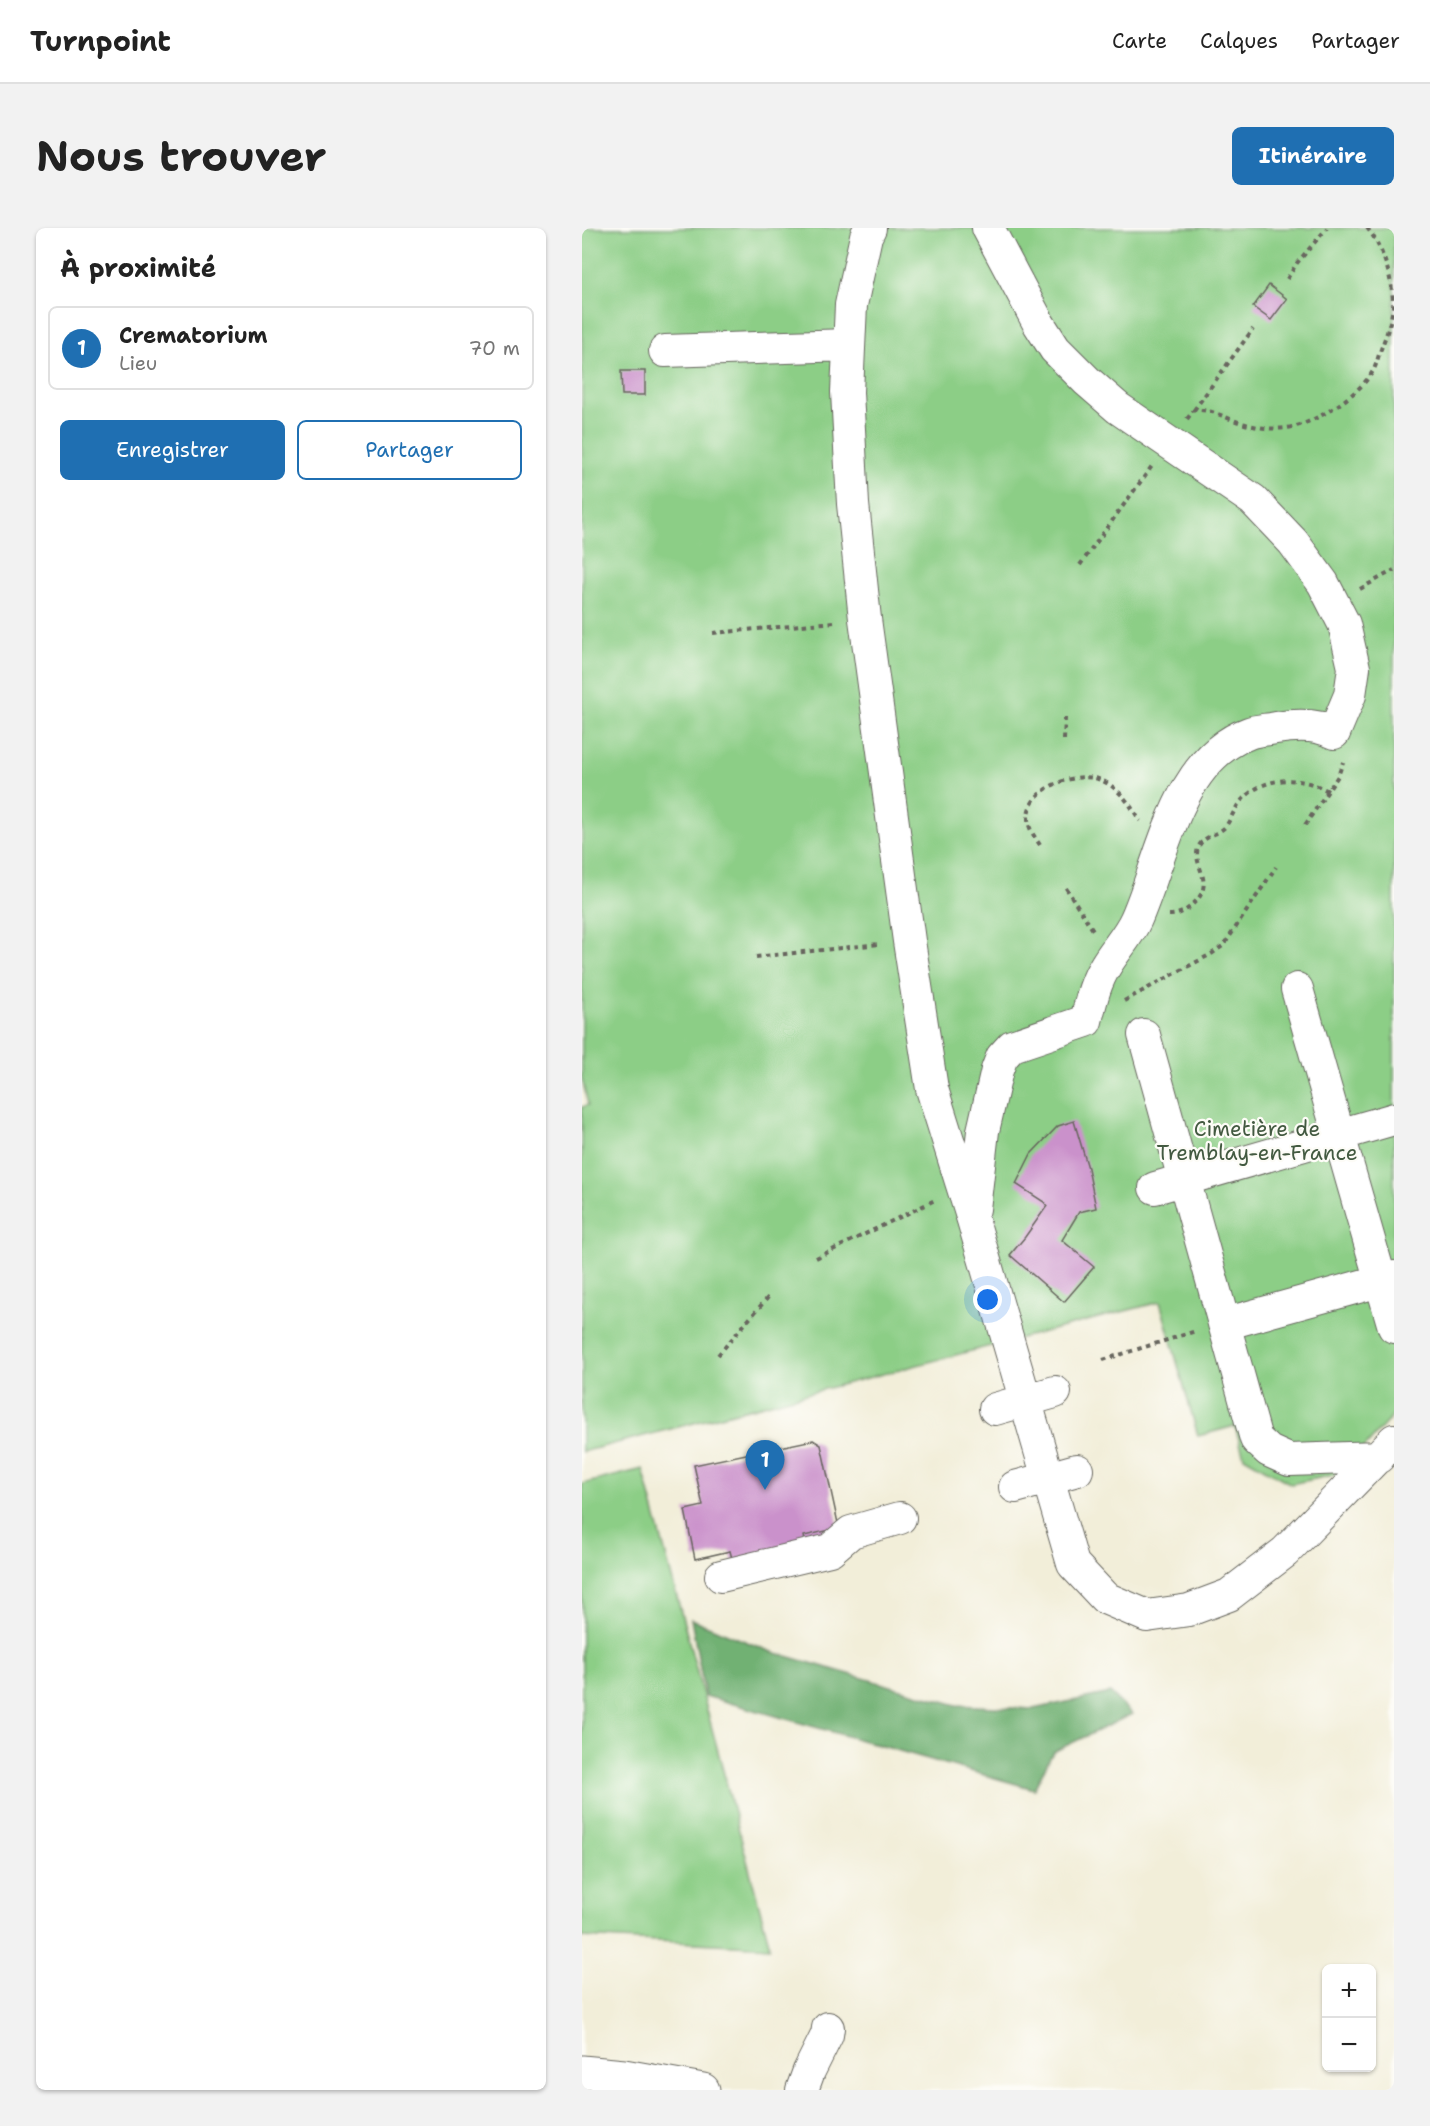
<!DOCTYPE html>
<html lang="fr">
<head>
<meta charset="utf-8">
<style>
	:root { --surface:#fff; --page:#f2f2f2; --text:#222; --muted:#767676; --line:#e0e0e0; --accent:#1f6fb2 }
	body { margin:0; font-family:"Shantell Sans",sans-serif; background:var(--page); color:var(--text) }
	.controls { position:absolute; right:18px; bottom:18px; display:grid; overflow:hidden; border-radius:9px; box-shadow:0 2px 4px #0004 }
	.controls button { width:54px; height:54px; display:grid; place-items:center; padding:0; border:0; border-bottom:2px solid var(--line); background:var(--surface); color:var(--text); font:30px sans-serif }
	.you { position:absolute; left:406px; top:1072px; width:21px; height:21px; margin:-15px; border:4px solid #fff; border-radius:50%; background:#1a73e8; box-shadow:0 0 0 9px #1a73e833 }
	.badge { display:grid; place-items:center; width:39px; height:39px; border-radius:50%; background:var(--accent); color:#fff; font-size:20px; font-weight:700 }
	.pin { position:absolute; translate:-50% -50px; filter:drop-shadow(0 2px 3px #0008) }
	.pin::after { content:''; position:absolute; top:32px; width:21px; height:18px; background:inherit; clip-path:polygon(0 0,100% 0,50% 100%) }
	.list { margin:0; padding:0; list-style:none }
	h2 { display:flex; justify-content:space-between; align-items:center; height:78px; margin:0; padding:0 24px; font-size:26px }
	h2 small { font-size:20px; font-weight:400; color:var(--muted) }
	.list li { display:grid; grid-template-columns:39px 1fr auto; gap:18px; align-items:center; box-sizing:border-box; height:84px; margin:0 12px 12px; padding:0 12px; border:2px solid var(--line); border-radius:9px }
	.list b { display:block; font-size:22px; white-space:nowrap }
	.list p { margin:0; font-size:20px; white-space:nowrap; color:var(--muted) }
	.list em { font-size:20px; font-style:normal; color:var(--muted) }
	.actions { display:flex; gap:12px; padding:18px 24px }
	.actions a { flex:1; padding:14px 0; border:2px solid var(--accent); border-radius:9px; text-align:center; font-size:21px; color:var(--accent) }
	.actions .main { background:var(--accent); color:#fff }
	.map { position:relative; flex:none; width:812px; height:1862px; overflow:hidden; border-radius:9px }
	header { display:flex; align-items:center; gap:36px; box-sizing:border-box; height:84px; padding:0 30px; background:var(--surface); border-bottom:2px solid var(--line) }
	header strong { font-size:28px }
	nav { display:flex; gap:33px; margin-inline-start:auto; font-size:21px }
	.intro { display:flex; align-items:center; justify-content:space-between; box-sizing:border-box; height:144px; padding:0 36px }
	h1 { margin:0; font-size:42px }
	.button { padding:15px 27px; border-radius:9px; background:var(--accent); color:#fff; font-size:21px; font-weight:700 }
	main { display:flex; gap:36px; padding:0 36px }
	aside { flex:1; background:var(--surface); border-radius:9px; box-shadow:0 2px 4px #0004 }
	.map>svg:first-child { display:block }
	.green { fill:#8cce86; stroke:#547551; stroke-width:1.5 }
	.forest { fill:#71b173; stroke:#466648; stroke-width:1.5 }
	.building { fill:#ca91cb }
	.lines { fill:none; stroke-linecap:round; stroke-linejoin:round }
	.minor-casing { stroke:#67665e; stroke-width:34 }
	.major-casing { stroke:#67665e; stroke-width:35 }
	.path { stroke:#67665e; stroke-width:4; stroke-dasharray:4.5 4.5; stroke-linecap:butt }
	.minor { stroke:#fff; stroke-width:32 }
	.major { stroke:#fff; stroke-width:33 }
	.labels { text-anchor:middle; stroke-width:4.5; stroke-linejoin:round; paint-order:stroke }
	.park-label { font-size:21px; fill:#435a41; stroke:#fdfcf7 }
</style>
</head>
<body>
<header>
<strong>Turnpoint</strong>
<nav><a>Carte</a><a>Calques</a><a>Partager</a></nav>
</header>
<div class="intro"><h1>Nous trouver</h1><a class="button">Itinéraire</a></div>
<main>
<aside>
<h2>À proximité<small></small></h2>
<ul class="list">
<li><span class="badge">1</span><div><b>Crematorium</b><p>Lieu</p></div><em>70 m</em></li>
</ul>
<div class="actions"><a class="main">Enregistrer</a><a>Partager</a></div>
</aside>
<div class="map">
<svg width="812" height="1862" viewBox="0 0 812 1862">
	<rect width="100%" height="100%" fill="#fdfcf7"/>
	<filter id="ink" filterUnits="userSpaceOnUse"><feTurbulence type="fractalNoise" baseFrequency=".0167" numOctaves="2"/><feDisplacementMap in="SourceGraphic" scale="12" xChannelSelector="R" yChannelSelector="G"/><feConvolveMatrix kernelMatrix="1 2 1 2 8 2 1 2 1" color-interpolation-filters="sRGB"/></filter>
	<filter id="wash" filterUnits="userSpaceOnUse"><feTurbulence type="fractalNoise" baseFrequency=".008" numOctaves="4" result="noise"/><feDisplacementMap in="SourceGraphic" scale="24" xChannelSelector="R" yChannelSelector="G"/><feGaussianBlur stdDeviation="1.35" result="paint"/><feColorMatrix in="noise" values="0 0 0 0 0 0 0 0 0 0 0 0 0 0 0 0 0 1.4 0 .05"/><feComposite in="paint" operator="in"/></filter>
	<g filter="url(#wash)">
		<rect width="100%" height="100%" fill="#f2eed9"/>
		<path class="green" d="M0,0h812v1186l-29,33 -27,27 -47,10 -47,-27 -9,-31 -37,10 -38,-134 -578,150v-345l6,-2 -6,-27z
			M61,1241l127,478 -188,-10v-453z"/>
		<path class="forest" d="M109,1391l78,32 188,54 76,4 77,-16 22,21 -79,38 -19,37 -329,-93z"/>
		<g id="blocks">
			<path class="building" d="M687,57l18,14 -16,21 -18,-13z
				M39,143h24v24h-23z
				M492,893l14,47 8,40 -17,4 -17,28 32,27 -30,35 -54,-47 15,-18 22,-31 -3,-4 -28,-18 15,-30 27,-28z
				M231,1212l8,5 18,83 -35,8 3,15 -73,15 -4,-15 -35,8 -10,-49 18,-4 -9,-41z"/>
		</g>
	</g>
	<g filter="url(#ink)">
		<use href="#blocks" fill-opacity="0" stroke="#67665e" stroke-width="1.5"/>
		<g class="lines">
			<defs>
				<path id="minor" d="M288,0l-4,8 -15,69 -4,87 6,112 12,115 44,322 23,148 41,131 100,344 32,34 42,18 42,-6 40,-15 56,-43 109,-112
					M83,123l184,-6
					M715,761l97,338
					M562,807l112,404 13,12 20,9 90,-3
					M573,960l239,-69
					M392,981l9,-78 14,-61 5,-13 10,-11 74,-25c5,-20 9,-39 20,-56 9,-15 23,-30 30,-46 27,-61 41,-160 113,-186 8,-3 18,-3 27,-5 18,-3 42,-4 58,5l16,-38 4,-27 -10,-44 -21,-41 -30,-41 -40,-42 -135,-92 -31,-27 -32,-32 -16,-25 -51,-96
					M642,1096l170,-47
					M413,1181l60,-17
					M433,1259l62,-17
					M139,1348l109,-26 21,-18 49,-14
					M220,1862l7,-19 18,-36 1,-7"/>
				<path id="major" d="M0,1844l42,4 79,14"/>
			</defs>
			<use href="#minor" class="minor-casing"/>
			<use href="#major" class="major-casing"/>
			<path class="path" d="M705,51l10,-16 30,-35
				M612,182l59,-81
				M605,191l7,-9c15,-1 26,5 39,10 18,7 40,11 59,7 25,-5 68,-33 81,-56 4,-7 5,-15 8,-22 5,-13 11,-30 12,-44 0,-25 -10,-58 -26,-77
				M498,337l72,-99
				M778,361l34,-19
				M131,405l122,-11
				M482,512l1,-22
				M723,597l33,-49 5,-14
				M458,617c-4,-6 -9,-13 -11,-20 -9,-34 44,-54 69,-46 20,7 32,25 42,42
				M484,660l27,42
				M587,687c10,0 17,-4 24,-11 24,-21 -1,-38 5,-56 5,-13 21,-13 28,-22 6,-9 9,-19 17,-27 23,-24 58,-23 85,-8
				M174,729l123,-13
				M542,773l89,-48 11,-8 52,-78
				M234,1030l119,-58
				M136,1127l52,-60
				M521,1132l93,-29"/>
			<use href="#minor" class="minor"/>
			<use href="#major" class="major"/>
		</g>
	</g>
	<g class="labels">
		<g class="park-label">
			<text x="675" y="908">Cimetière de<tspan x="675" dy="24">Tremblay-en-France</tspan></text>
		</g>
	</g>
</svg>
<div class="controls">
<button>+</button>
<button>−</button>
</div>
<div class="you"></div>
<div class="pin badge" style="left:183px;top:1262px">1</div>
</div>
</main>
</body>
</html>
